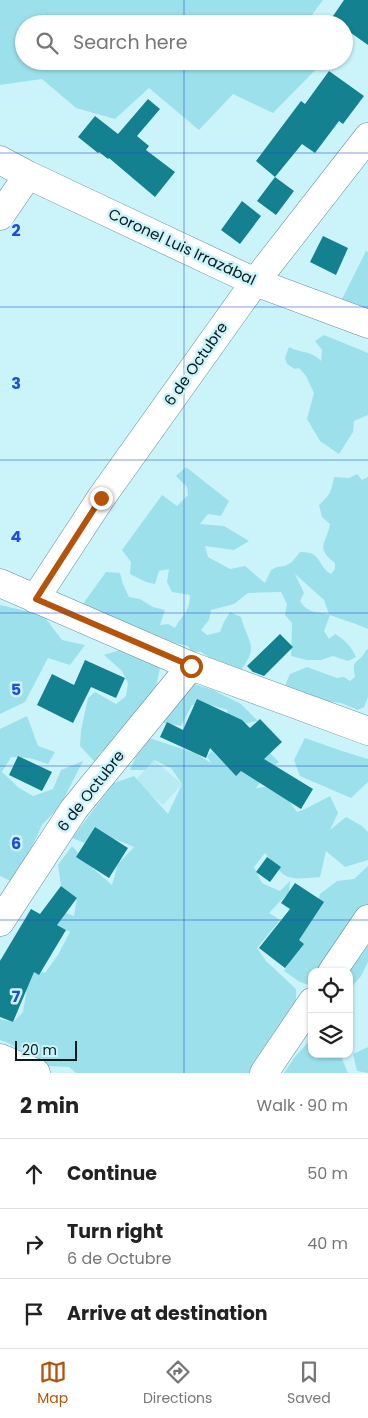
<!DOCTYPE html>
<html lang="en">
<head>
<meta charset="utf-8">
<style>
	:root { --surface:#fff; --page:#f6f6f6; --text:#222; --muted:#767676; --line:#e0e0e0; --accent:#b45309 }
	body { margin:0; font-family:Poppins,sans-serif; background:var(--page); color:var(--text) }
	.controls { position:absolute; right:15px; bottom:15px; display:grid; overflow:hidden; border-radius:10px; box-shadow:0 1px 4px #0004 }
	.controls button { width:45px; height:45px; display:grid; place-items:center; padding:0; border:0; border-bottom:1px solid var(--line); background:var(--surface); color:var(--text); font:25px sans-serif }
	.scale { position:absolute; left:15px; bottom:12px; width:62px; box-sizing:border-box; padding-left:5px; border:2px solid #0a191c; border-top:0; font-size:14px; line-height:18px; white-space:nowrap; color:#0a191c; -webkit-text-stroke:4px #cbf4fa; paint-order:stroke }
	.stop { position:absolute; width:15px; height:15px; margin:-11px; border:4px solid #b45309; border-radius:50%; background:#fff }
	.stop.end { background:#b45309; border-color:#fff; box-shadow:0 1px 5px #0008 }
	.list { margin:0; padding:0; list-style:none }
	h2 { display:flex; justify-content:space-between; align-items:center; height:65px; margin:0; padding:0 20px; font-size:21px }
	h2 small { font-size:16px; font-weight:400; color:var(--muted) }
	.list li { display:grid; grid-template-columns:32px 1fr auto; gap:15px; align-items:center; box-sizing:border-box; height:70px; padding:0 20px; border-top:1px solid var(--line) }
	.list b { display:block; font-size:19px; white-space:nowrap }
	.list p { margin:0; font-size:16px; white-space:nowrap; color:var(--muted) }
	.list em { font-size:16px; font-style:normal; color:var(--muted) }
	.icon { flex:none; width:28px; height:28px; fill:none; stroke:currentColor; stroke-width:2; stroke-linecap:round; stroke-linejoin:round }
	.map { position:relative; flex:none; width:368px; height:1073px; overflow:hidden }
	.search { position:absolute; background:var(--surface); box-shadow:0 1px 4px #0004; left:15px; right:15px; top:15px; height:55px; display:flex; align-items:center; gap:12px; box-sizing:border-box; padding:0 18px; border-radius:28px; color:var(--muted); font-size:19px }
	.sheet { height:275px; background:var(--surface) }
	nav { display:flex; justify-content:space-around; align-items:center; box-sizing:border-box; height:70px; border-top:1px solid var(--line); background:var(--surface); font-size:14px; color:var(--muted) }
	nav a { display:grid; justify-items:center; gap:2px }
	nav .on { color:var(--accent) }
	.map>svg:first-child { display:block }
	.built { fill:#b7eaf2 }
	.green { fill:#9ce0eb; fill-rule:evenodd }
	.building { fill:#13818f }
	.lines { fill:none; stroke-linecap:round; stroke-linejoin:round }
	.minor-casing { stroke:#658b91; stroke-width:29 }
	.minor { stroke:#fff; stroke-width:28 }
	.route { stroke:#b45309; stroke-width:6 }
	.grid { fill:none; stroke:#1d4ed8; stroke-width:1; stroke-opacity:0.55 }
	.labels { text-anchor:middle; stroke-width:5; stroke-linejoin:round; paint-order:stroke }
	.street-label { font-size:15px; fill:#0a191c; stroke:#cbf4fa }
	.grid-label { font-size:16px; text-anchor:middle; font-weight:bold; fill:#1d4ed8; stroke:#cbf4fa; stroke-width:5; stroke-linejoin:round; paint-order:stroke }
</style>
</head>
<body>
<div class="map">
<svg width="368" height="1073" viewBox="0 0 368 1073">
	<rect width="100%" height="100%" fill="#cbf4fa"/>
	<path class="built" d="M154,760l28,24 -19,21 -28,-24z"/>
	<path class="green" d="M0,0h323l-15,20 4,4h-288v37h300l-51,52 -40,-19 -34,36 -50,-42 -34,31 -39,-11 -34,-29 -42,6z
		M366,251l2,1v62l-28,-11z
		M324,335l44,18v62l-14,6 -1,11 -14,22 -19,-13 -13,-22 7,-26 -8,-17 -7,-8 -4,1 -8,-5 -2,-6 4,-11c11,6 24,4 32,14l1,-11 -7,-9z
		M186,467l43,34 -8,15 -13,-2 -8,10 24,2 25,15 -15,9 -29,-4 3,11 22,12 15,-3 20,17 6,-13 6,-3 8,-1 7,-4 8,-10c22,-1 17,14 31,22l4,-5v-6c-21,-16 -8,-20 -5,-39l-8,-7 -3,-12c12,-11 12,-13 15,-28l15,1 8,-4 5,6 6,-3v152c-13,-6 -25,-9 -38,-14l-6,16 5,8 6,-5c10,6 16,12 21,23l-8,4 -15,-5 -12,4h-14l-16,-4 1,-33 -7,-8 2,-11 -6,-12 -33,1 -14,11 -23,6 -2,10 -8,10 6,5 13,-3 4,-10 6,-10 11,5c8,30 19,27 -2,56l-20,-9 -18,-12 -10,-1 -3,-5 -13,-3 -26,-11 -21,-2 -48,-22 26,-36 14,1 3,11 6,13 11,2 13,8 12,3 -5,15 8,-1 7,4c7,-13 15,-16 15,-33l-18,-3 -5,-10 2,-13 -10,2 -4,13 -9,-2 -16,-8 1,-12 -9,-12 40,-55 15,11 11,-11 -1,-8 -11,-11zM295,574l29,26 5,14c-12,-2 -22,-1 -29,-13l4,-8z
		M0,605l43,10 19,25 23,5 -15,20 -22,-7 -23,44 -25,12z
		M132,646l29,18 -7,31 -15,13 -5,9 -21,25 -12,10 -6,10 -15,-16 1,-16 7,-32 7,-6 21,12 10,-8 2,-13 -6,-12 -18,-16z
		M368,649v48l-4,10 -6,3 -17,-7 -8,-1h-11l-35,-11 -1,-8 4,-9 17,-7 30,11 7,-1 6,4 5,-4c-4,-20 5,-13 11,-27z
		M191,683l22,7 28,14 17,17 -38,7 8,-18 -18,-5h-18l-11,21 -22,-4z
		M27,716l11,30 17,6 -7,12 -18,-6 -19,-1 -9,15 17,16 14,8 20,-7 8,-19 22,-9 -23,45 -18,19 -27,58 -15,-7v-147z
		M149,738l46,15 16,10 -4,-7 5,-5 24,24 30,-26 13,13 -10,8 -13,18 10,-1 22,13 9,12 8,-3 25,-13 8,17 -8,17 16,-13 16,9 6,6v28l-23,7 -19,-16 -6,26c-34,3 -34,4 -55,-24l-11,14 8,16 18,8 10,-10 -1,11 -20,21 11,7 -23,28 9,13 30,28v24l-45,60h-175l-7,-6 -22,-1 -39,-23 -8,-3v-21l13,3 10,-10 4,-24 -27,-26v-3l19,4 26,10 13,-18 12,-23 -15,-8 -12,-15 17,2 14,5 3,-18 -16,-12 -3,-21 14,-19 18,20 22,19 6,-21 16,-17 -22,-9 -17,-11 -10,16 -13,-5 42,-55 20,-7 34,38 14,-30 -11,-16 -17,-8 -9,10h-15l7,-16z
		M305,738l37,13 26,8v23l-17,16 -51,-22 -6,-16z
		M368,866v96l-7,14 -12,14v-18h-37v14l-12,-4 -16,-11 14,-23 -11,-16 24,-10 9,-28 17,-13 17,-2z
		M311,1039l1,15h28l8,19h-64l10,-15z
		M368,1047v26l-11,-2 -4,-17z"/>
	<path class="building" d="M344,0h24v45l-24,-17v-4h-6l-7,-5z
		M329,71l35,25 -21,28 -4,-3 -24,32 -13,-9 -27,33 -19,-16 45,-60 4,3z
		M148,99l12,10 -23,27 12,10 -3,4 29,22 -20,25 -46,-39 -1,1 -9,-7 -1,1 -20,-16 17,-21 23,18z
		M275,177l19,14 -18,24 -19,-14z
		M242,201l19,15 -21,28 -19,-14z
		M323,236l25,12 -12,27 -26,-13z
		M280,634l13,13 -29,29 -11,-4 -6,-6z
		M85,660l40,18 -9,20 -25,-11 -18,36 -36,-18 15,-31 22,11z
		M197,699l45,21 8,8 10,-9 22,23 -18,17 49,30 -12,20 -60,-38 -5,5 -26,-28 -4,10 -46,-21 7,-15 16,8z
		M18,756l34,16 -10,19 -33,-16z
		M95,827l33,21 -19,30 -33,-21z
		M267,857l14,10 -11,15 -14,-10z
		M295,883l29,19 -25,38 5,4 -19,24 -26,-20 31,-39 -9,-6z
		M61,886l16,12 -20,27 9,5 -27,45 -5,-3 -21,50 -13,-5v-56l31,-52 9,5z"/>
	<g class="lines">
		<defs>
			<path id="minor" d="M0,160l28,15 227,107 113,42
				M0,216l28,-41
				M0,583l191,83 177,65
				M35,599l66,-101 154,-216 113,-145
				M0,922l74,-113 117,-143
				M332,972l36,-53
				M0,1058l36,15
				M264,1073l48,-71"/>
		</defs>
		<use href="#minor" class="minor-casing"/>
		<use href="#minor" class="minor"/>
	</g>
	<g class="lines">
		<path class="route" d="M101,498l-65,101 155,67"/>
	</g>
	<path class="grid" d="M184,0v24M184,61v1012M0,153h368M0,307h368M0,460h368M0,613h368M0,766h368M0,920h368"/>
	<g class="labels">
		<g class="street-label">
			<text transform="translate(182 247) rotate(25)" y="5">Coronel Luis Irrazábal</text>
			<text transform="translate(196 364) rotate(-55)" y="5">6 de Octubre</text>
			<text transform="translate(91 791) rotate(-52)" y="5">6 de Octubre</text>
		</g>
	</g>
	<g class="grid-label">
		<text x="16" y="236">2</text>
		<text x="16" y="389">3</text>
		<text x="16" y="542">4</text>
		<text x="16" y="695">5</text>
		<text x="16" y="849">6</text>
		<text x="16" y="1002">7</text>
	</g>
</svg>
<div class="controls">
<button><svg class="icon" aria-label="locate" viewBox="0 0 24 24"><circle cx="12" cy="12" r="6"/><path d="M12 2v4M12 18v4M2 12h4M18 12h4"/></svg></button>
<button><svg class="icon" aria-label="layers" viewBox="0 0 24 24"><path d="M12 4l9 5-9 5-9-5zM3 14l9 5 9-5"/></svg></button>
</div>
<div class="scale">20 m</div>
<div class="stop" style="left:191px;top:666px"></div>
<div class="stop end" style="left:101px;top:498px"></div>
<div class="search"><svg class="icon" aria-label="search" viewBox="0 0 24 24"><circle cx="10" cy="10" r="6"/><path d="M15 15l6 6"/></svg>Search here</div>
</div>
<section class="sheet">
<h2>2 min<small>Walk · 90 m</small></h2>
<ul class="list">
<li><svg class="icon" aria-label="ahead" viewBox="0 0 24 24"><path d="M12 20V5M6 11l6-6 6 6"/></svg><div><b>Continue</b></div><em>50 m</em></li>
<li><svg class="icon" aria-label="right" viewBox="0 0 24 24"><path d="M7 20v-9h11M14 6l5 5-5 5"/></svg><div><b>Turn right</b><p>6 de Octubre</p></div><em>40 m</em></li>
<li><svg class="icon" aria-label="arrive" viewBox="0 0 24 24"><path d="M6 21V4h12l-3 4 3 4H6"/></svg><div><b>Arrive at destination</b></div></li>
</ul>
</section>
<nav>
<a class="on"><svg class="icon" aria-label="map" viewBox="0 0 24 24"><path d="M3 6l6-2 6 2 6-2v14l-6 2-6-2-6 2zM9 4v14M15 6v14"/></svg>Map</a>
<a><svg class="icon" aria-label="directions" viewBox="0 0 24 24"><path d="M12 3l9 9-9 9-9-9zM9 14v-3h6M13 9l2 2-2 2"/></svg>Directions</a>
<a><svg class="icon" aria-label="saved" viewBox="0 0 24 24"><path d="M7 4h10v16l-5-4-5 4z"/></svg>Saved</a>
</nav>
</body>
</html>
